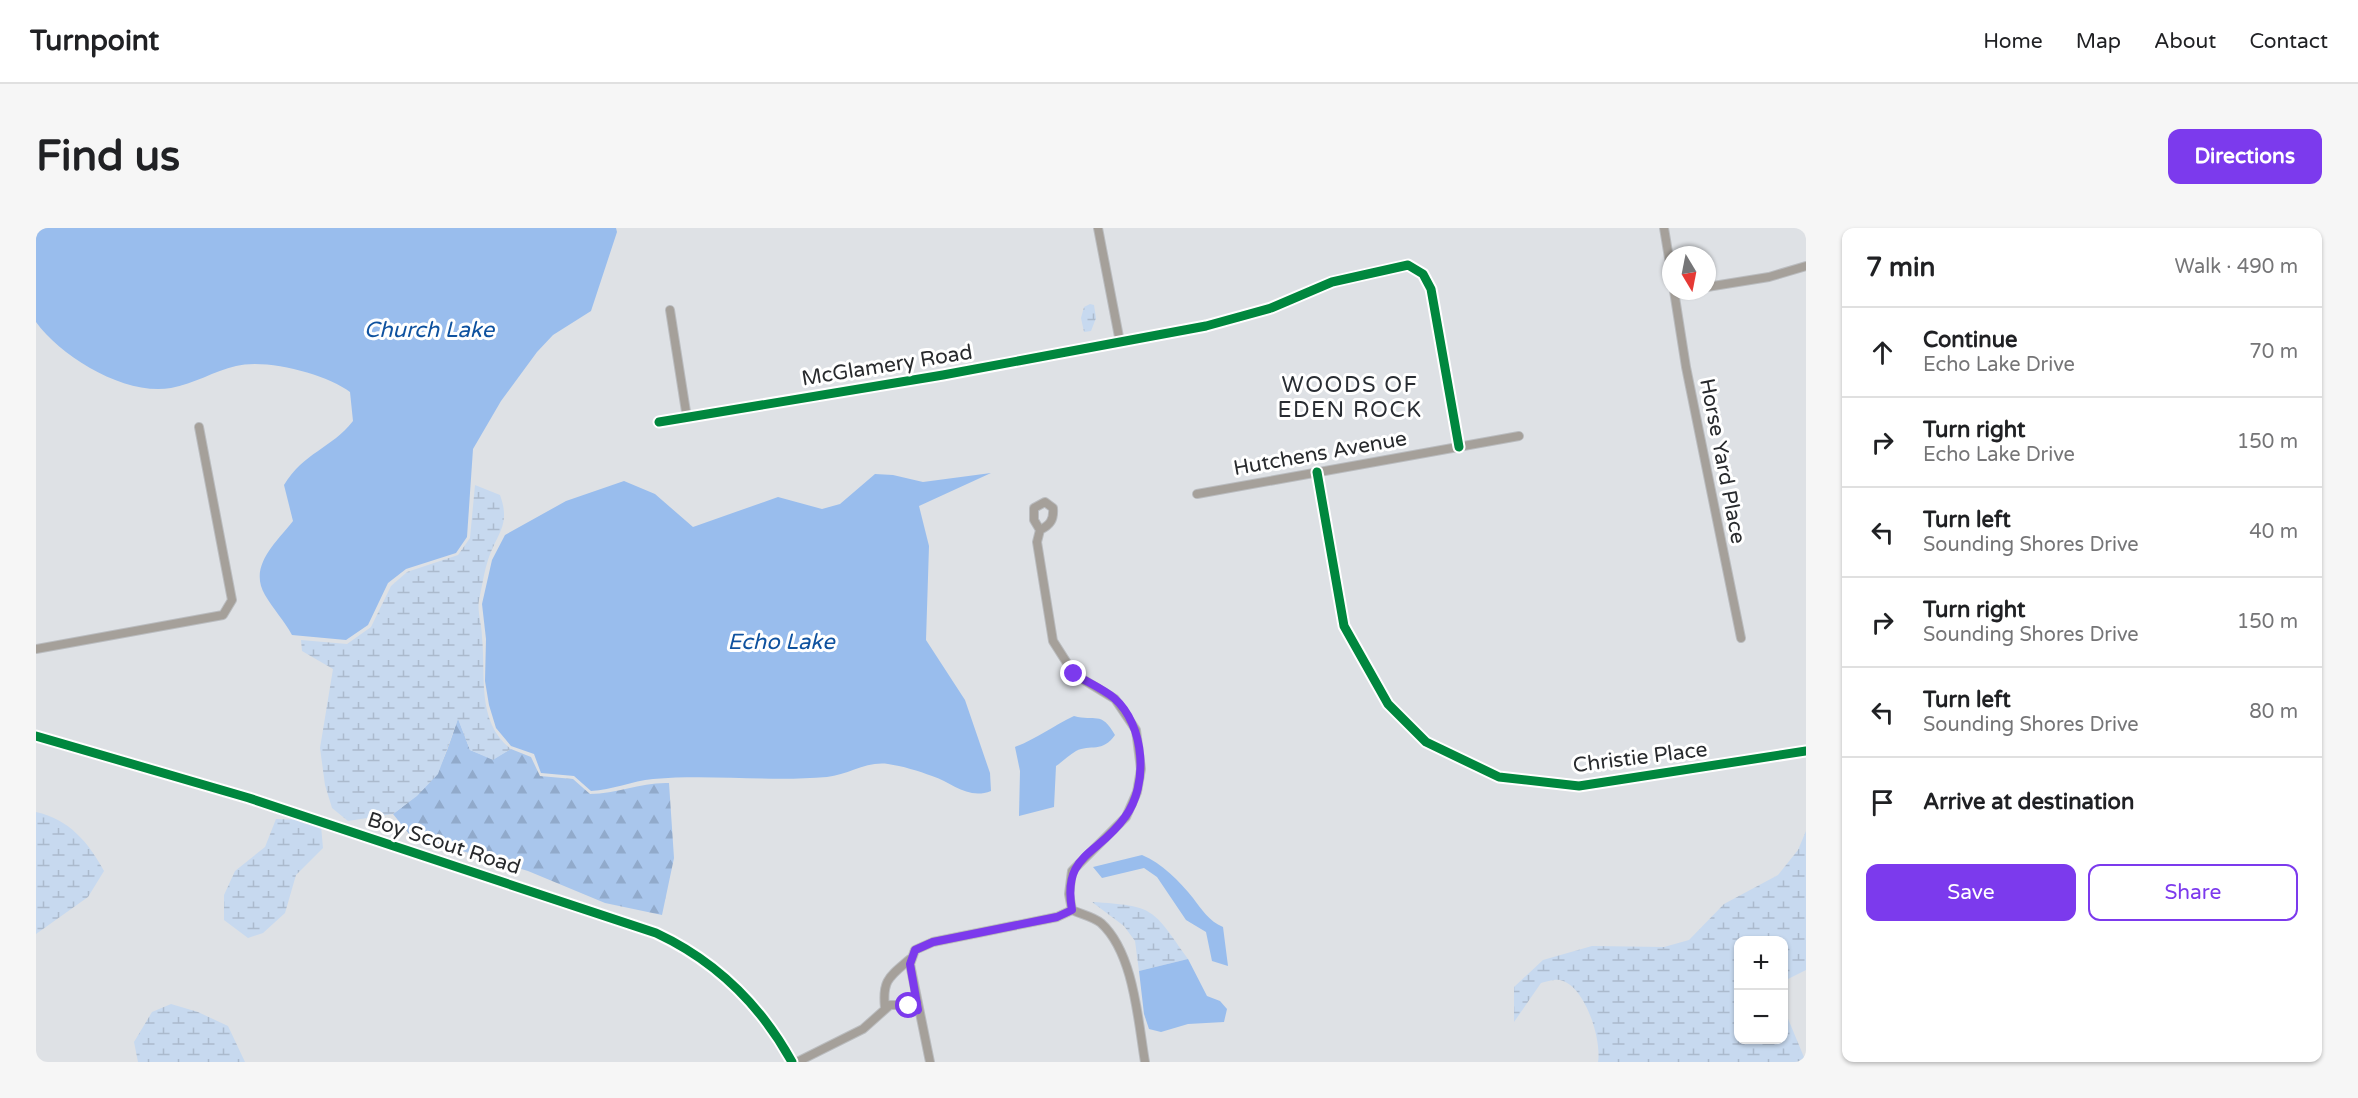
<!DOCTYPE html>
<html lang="en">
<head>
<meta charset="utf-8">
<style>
	:root { --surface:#fff; --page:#f6f6f6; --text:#202124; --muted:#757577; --line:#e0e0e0; --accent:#7c3aed }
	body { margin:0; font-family:"Varela Round",sans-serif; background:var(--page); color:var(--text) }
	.controls { position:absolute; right:18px; bottom:18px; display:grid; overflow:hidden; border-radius:12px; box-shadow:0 2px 4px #0004 }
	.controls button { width:54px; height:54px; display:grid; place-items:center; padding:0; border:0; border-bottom:2px solid var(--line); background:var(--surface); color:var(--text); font:30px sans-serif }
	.compass { position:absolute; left:1626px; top:18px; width:54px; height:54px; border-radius:50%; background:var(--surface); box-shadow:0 2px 4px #0004; rotate:170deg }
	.stop { position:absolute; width:18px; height:18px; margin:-14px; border:4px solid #7c3aed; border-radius:50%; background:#fff }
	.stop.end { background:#7c3aed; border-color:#fff; box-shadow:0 2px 6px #0008 }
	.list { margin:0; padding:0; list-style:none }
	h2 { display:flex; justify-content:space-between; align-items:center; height:78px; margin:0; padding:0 24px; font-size:26px }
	h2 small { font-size:20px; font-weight:400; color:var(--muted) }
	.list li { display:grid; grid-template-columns:39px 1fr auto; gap:18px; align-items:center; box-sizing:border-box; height:90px; padding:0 24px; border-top:2px solid var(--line) }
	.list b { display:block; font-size:22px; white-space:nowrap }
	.list p { margin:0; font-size:20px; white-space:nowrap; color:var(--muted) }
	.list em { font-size:20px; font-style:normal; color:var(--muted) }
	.actions { display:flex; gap:12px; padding:18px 24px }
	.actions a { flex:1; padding:14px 0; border:2px solid var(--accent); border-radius:12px; text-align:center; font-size:21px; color:var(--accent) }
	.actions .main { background:var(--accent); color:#fff }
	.icon { flex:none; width:33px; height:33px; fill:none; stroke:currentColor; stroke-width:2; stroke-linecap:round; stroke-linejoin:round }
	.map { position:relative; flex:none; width:1770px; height:834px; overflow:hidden; border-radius:12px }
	header { display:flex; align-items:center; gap:36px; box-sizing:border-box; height:84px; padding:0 30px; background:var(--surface); border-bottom:2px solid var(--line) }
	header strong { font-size:28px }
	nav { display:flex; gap:33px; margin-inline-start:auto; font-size:21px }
	.intro { display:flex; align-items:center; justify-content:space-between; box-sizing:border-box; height:144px; padding:0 36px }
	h1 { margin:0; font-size:42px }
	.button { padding:15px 27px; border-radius:12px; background:var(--accent); color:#fff; font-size:21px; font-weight:700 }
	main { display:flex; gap:36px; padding:0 36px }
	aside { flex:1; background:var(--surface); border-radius:12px; box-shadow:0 2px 4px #0004 }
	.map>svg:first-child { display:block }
	.forest { fill:url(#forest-firs) }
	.wetland { fill:url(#wetland-marsh) }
	.water { fill:#99bded }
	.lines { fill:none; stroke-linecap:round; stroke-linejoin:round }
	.minor-casing { stroke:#babcbf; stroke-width:10 }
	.tertiary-casing { stroke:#babcbf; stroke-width:12 }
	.minor { stroke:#a5a09a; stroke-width:8 }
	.tertiary { stroke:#a5a09a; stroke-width:9 }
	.cycleway-casing { stroke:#fff; stroke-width:13 }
	.cycleway { stroke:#00873e; stroke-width:9 }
	.route { stroke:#7c3aed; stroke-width:8 }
	.labels { text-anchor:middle; stroke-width:6; stroke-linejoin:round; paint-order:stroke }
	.street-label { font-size:21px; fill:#282a2d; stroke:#fff }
	.water-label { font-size:22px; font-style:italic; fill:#0f529f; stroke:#fff }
	.neighbourhood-label { font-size:22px; letter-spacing:1.5px; fill:#292d33; stroke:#fff }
</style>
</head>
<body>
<header>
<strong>Turnpoint</strong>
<nav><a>Home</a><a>Map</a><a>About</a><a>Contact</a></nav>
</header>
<div class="intro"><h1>Find us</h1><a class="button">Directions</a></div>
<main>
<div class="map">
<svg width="1770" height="834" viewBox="0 0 1770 834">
	<defs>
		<pattern id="forest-firs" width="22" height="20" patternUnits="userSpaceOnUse" patternTransform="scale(1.5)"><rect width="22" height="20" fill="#a9c6ec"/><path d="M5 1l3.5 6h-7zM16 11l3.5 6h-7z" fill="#91aacb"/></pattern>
		<pattern id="wetland-marsh" width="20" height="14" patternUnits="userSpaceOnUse" patternTransform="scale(1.5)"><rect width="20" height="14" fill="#c7d9ef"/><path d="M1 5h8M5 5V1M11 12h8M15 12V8" fill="none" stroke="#abbacd"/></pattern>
	</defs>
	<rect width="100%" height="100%" fill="#dee1e5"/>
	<path class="forest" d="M422,490l12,32 23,9 18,-10 20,8 9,19 33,3 17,15c27,0 51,-12 79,-11l5,75 -12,57 -57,-12 -77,-32 -118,-36 -17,-21c45,-33 48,-44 65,-96z"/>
	<path class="wetland" d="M1054,76l4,1 2,13 -5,13 -7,1 -3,-14 3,-11z
		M439,257l25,10c11,30 -3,38 -12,65 -4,12 -6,27 -9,40 -2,12 3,25 3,37 4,39 -6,85 29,112l-18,11 -23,-10 -12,-31 -20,55 -21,22 -24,18 -45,7 -16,-13 -7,-23 -5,-37 13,-79 -31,-18 -1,-11 46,4 24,-17 20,-41 16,-14 51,-17 12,-17z
		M0,584c33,7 53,31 68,59l-16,26 -52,37z
		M240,591l27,1 18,6 2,22 -27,27 -11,38 -22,20 -15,5 -24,-18v-25l11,-24 30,-24z
		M1770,603v139l-22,11v-41h-46v100h46v-31l22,53h-208c4,-22 -13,-77 -38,-82 -6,-1 -14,2 -19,3l-27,39v-35l29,-27 49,-14 72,1 25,-7 35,-36 54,-29 20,-25z
		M1056,674c63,4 60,6 96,57l-49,12 -4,-30 -11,-15z
		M135,776l27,8 30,14 17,36h-107l-4,-20 18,-30z"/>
	<path class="water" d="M0,0h580l1,4 -26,79 -38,24 -16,17 -36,49 -28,48 -6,88 -11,16 -50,16 -18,14 -20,42 -22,15 -54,-5c-8,-15 -19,-26 -27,-40 -17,-29 11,-52 28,-74l-9,-36c20,-33 47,-36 69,-64l-3,-29c-23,-18 -85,-34 -114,-26 -22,5 -42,18 -65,22 -45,8 -109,-30 -135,-66z
		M955,245l-72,33 10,40 -3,94 39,60 25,73 1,18c-23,9 -38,-8 -59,-15 -13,-5 -30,-10 -44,-12 -22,-3 -40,11 -61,13 -58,5 -116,-3 -174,2 -21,2 -41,11 -62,12l-17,-15 -33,-3 -7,-19 -23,-8 -15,-18 -7,-23 -4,-24 1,-42 -4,-35 10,-44 13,-25 61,-34 58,-20 31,13 38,33 85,-30 44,12 18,-5 35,-30 18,1 30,7z
		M1038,488c21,6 27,-6 41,19 -12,18 -25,9 -39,16 -7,4 -14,11 -20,15l-2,41 -35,9 1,-45 -5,-24c21,-8 38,-21 59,-31z
		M1106,627c20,8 37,26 51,43 9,12 16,23 30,29l5,39 -16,-5 -6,-29 -20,-12 -29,-43 -13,-9 -42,10 -9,-11z
		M1152,731l19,37 13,5 7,8 -3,13 -36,2 -27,8 -12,-3 -5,-15 -5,-43z"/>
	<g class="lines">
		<defs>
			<path id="minor" d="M1062,0l22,114
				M1628,0l7,42
				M1671,59l62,-10 37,-11
				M1638,63l12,76 55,271
				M634,82l17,108
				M623,194l284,-47 263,-49 65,-18 61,-26 76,-17 15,9 8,15 28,158
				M1281,244l27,154 44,78 38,38 73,35 80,9 227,-35
				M1161,266l322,-58
				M1004,302l-6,-10v-12l11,-6 8,6c1,12 -3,17 -13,22l-3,12 16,99 21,33 41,25 21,31 5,39 -4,23 -11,25 -54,54 -3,23 3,16
				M0,421l187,-34 9,-15 -33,-173
				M849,780c-3,-28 4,-31 25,-49
				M761,834l66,-33 27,-24h15l13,5
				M894,834l-20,-98 5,-14 18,-8 124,-25 15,-7c9,4 22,7 29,13 33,30 37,98 44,139"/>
			<path id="tertiary" d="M0,508l213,62 407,135c60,28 104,71 136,129"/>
		</defs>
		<use href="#minor" class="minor-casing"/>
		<use href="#tertiary" class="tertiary-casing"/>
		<use href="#minor" class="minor"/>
		<use href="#tertiary" class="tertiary"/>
		<defs>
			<path id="cycleway" d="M623,194l284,-47 263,-49 65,-18 61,-26 76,-17 15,9 8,15 28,158
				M1281,244l27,154 44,78 38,38 73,35 80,9 227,-35
				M0,508l213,62 407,135c60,28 104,71 136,129"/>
		</defs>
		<use href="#cycleway" class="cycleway-casing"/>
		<use href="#cycleway" class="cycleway"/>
	</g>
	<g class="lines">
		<path class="route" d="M873,778l9,4 -8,-46 5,-14 18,-8 124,-25 15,-7c-10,-57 26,-54 53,-93 24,-32 20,-92 -11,-119 -11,-9 -27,-16 -40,-24"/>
	</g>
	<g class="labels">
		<g class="street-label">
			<text transform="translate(851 137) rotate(-9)" y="7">McGlamery Road</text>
			<text transform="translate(1284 225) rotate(-10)" y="7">Hutchens Avenue</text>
			<text transform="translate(1687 233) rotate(79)" y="7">Horse Yard Place</text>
			<text transform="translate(1604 529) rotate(-7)" y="7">Christie Place</text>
			<text transform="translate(408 615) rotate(18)" y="7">Boy Scout Road</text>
		</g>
		<g class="water-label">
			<text x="393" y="109">Church Lake</text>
			<text x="745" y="421">Echo Lake</text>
		</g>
		<g class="neighbourhood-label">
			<text x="1314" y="164">WOODS OF<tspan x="1314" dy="25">EDEN ROCK</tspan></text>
		</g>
	</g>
</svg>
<div class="controls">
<button>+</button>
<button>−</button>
</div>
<svg class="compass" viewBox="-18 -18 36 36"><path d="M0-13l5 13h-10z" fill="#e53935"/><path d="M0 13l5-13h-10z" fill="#757577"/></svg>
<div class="stop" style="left:873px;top:778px"></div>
<div class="stop end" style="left:1038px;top:446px"></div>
</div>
<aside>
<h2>7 min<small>Walk · 490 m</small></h2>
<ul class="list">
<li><svg class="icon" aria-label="ahead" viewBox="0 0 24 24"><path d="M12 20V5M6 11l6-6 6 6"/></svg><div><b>Continue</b><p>Echo Lake Drive</p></div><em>70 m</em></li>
<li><svg class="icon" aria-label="right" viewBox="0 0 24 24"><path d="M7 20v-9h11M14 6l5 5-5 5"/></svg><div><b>Turn right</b><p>Echo Lake Drive</p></div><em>150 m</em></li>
<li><svg class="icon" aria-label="left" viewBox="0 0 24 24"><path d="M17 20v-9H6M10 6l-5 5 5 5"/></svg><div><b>Turn left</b><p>Sounding Shores Drive</p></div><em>40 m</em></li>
<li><svg class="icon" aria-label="right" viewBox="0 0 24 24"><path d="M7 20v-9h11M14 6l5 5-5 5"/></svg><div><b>Turn right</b><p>Sounding Shores Drive</p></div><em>150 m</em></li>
<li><svg class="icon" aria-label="left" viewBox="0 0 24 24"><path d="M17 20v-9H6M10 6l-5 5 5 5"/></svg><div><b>Turn left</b><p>Sounding Shores Drive</p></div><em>80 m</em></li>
<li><svg class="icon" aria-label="arrive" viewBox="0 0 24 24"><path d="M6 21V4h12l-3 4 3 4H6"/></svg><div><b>Arrive at destination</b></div></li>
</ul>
<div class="actions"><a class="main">Save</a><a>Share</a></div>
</aside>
</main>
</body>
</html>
